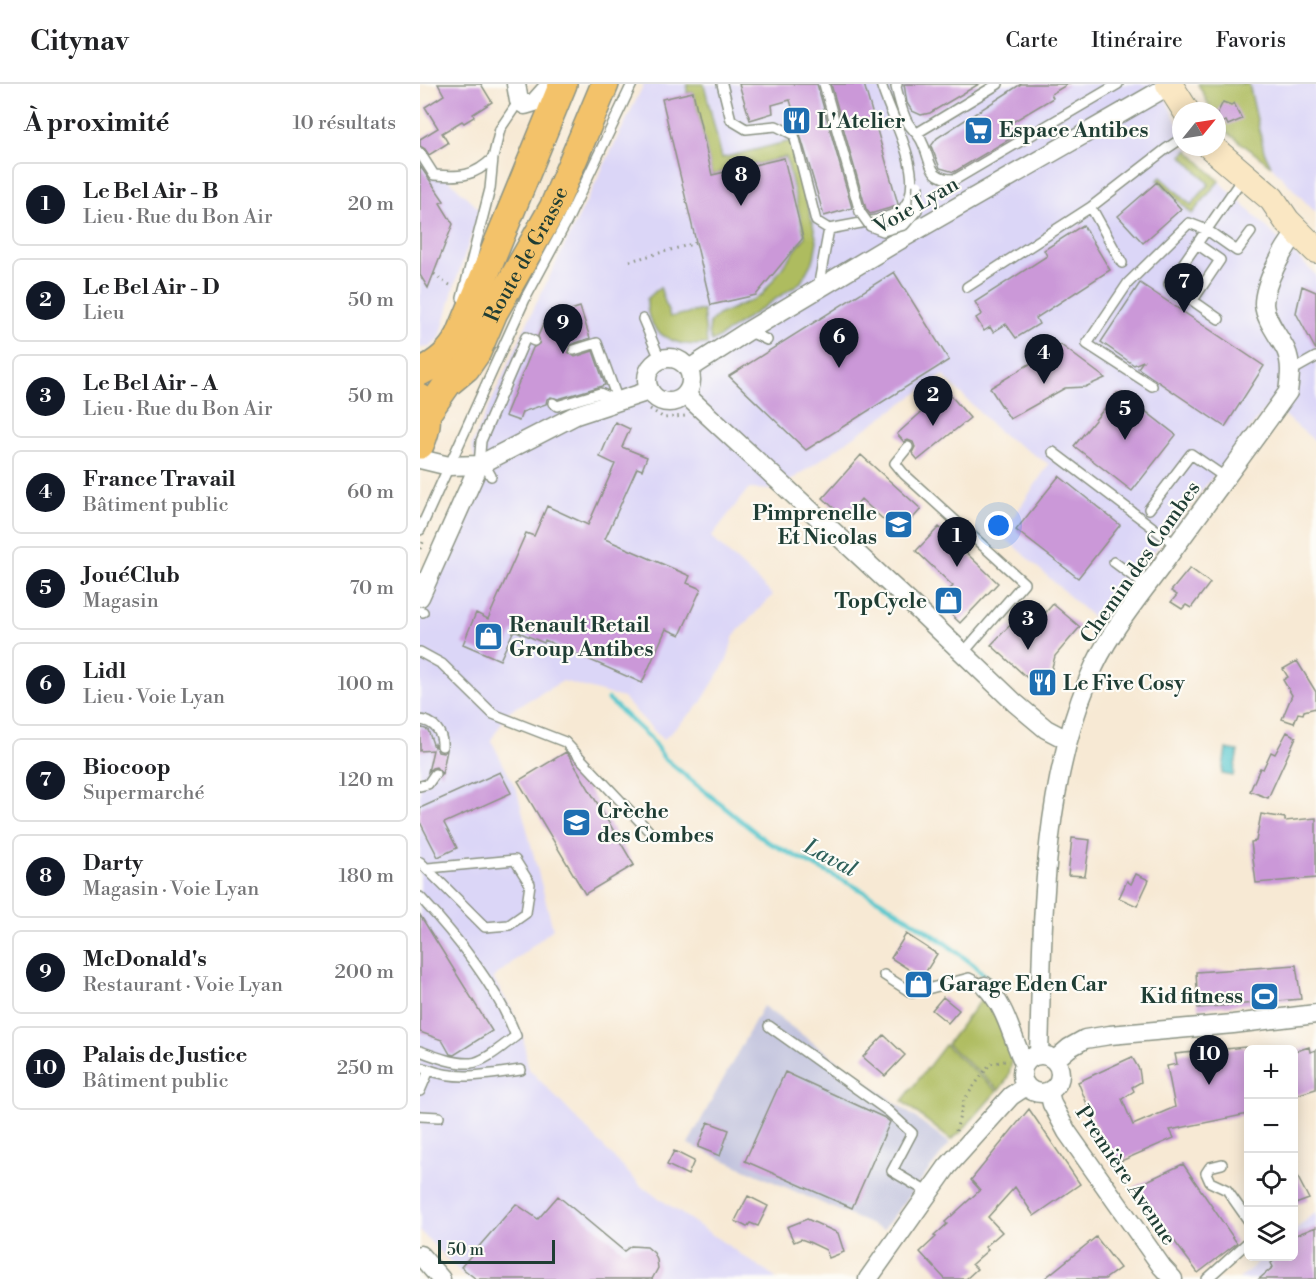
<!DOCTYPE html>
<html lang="fr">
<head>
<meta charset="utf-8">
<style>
	:root { --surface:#fff; --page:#f2f2f2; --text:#202124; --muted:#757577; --line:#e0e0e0; --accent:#111827 }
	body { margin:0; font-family:"Libre Bodoni",serif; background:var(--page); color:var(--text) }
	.controls { position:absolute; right:18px; bottom:18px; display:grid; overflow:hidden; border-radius:9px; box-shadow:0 3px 15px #0003 }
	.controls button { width:54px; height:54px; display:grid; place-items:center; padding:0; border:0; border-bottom:2px solid var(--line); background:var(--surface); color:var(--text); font:30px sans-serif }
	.compass { position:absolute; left:752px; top:18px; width:54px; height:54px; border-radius:50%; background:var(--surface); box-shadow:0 3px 15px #0003; rotate:60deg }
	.scale { position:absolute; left:18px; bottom:15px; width:117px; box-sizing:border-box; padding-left:6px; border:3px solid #1f3d34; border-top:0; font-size:16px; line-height:21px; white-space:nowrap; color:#1f3d34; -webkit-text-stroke:4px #fdfcf7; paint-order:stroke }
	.you { position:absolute; left:579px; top:442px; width:21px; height:21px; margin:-15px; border:4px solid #fff; border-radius:50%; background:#1a73e8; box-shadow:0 0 0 9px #1a73e833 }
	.badge { display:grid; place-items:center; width:39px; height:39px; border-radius:50%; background:var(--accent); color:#fff; font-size:20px; font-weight:700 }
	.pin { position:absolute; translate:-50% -50px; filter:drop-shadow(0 2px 3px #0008) }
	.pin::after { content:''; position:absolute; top:32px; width:21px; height:18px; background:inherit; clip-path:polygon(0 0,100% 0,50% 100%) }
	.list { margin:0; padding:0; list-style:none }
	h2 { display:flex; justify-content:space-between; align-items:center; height:78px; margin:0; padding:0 24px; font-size:26px }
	h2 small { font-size:20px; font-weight:400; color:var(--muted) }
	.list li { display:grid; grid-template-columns:39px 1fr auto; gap:18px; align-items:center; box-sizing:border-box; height:84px; margin:0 12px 12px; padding:0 12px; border:2px solid var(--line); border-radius:9px }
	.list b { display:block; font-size:22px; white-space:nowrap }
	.list p { margin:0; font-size:20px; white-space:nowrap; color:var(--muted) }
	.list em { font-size:20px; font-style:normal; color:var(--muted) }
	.icon { flex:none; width:33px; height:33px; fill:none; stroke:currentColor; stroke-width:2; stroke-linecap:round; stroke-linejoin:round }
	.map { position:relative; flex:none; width:896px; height:1195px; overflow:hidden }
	header { display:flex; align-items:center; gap:36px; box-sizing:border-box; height:84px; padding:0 30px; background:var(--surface); border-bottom:2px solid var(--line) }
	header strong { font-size:28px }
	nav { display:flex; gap:33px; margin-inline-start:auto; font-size:21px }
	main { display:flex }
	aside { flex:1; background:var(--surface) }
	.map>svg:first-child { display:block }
	.built { fill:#dbd6f7 }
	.industrial { fill:#c1c2dd }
	.green { fill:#aebc5f; stroke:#667c4a; stroke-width:1.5 }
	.water { fill:#59c7cd; stroke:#3c8280; stroke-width:1.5 }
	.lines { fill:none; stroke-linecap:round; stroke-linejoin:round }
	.stream { stroke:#59c7cd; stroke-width:4.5 }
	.building { fill:#cb98d8 }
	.lane-casing { stroke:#8b9384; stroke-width:12 }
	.street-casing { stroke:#8b9384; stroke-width:21 }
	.secondary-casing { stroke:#8b9384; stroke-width:28 }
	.primary-casing { stroke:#8b9384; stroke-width:30 }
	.path { stroke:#8b9384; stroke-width:3; stroke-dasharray:1.5 4.5; stroke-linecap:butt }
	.lane { stroke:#fff; stroke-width:9 }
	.street { stroke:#fff; stroke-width:18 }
	.secondary { stroke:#fae7c3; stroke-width:26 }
	.primary { stroke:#f3c26a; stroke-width:27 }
	.lane-bridge-casing { stroke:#8b9384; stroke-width:12; stroke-linecap:butt }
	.lane-bridge { stroke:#fff; stroke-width:9 }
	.labels { text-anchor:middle; stroke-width:4.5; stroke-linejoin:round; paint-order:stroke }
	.poi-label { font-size:21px; font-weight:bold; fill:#1f3d34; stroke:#fdfcf7; text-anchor:start }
	.street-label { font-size:21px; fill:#1f3d34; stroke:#fdfcf7 }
	.water-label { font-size:22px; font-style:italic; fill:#2e605a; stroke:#fdfcf7 }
</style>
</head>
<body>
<header>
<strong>Citynav</strong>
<nav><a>Carte</a><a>Itinéraire</a><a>Favoris</a></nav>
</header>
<main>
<aside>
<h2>À proximité<small>10 résultats</small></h2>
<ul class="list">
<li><span class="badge">1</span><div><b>Le Bel Air - B</b><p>Lieu · Rue du Bon Air</p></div><em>20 m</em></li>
<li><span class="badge">2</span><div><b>Le Bel Air - D</b><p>Lieu</p></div><em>50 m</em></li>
<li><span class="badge">3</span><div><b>Le Bel Air - A</b><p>Lieu · Rue du Bon Air</p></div><em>50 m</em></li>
<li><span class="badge">4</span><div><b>France Travail</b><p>Bâtiment public</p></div><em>60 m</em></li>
<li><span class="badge">5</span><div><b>JouéClub</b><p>Magasin</p></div><em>70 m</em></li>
<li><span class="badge">6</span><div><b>Lidl</b><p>Lieu · Voie Lyan</p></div><em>100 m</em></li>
<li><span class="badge">7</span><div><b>Biocoop</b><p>Supermarché</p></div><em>120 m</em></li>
<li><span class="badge">8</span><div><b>Darty</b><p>Magasin · Voie Lyan</p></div><em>180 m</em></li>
<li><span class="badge">9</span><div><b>McDonald's</b><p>Restaurant · Voie Lyan</p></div><em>200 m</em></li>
<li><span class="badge">10</span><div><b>Palais de Justice</b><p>Bâtiment public</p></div><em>250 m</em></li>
</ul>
</aside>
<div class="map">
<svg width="896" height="1195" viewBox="0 0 896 1195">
	<rect width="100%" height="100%" fill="#fdfcf7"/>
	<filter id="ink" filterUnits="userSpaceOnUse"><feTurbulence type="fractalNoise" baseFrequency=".0167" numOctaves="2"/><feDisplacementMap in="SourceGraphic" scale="12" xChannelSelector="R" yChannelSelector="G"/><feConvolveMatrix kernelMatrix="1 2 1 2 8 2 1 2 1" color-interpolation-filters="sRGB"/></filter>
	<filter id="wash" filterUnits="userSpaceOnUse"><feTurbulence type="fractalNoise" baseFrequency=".008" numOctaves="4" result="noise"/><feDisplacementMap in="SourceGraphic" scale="24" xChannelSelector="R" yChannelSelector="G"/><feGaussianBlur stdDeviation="1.35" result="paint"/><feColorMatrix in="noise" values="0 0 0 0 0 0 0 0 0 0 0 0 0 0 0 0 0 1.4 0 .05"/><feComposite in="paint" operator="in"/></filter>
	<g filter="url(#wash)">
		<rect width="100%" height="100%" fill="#f7e9d4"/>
		<path class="built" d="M224,0h515l22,48v15h7l5,9 123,119v167l-46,-39 -171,220 -97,-88 47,-71 -49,-31 -57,-58 -166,115 -29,-1 -37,48 62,58 -39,40 -7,25 -27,44 -37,36 -40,-42 -60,-17 -54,30 -18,29 26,51 36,138 -60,49 19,32 11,26 5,32 113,118 136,93h-310l-47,-48v-616l63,-129 -12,-40 64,-140z
			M829,0h67v129l-45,-47 -7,-15z
			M0,63l8,13 52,50 -26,77 -14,51 -10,9 -10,1z
			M896,1127v68h-77l25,-22 30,-1v-25z"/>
		<path class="industrial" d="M343,922l187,137 -67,87 -195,-86z"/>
		<path class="green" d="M267,0h17l18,74 69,-17 26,100 -3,17 -13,24 -89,60 -3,-9 1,-11 8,-7 43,-19 44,-59 -19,-80 -74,18 -19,-83 -6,1z
			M778,0h51l15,67 7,15 -52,-40 -2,-15h-5z
			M768,66l31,31 -27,33 -34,-34 3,-3 30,28 18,-21 -27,-28z
			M240,203l10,30 33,-7 4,34c-31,4 -62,-9 -60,-45z
			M566,909c16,29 41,67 13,97l-52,-46z
			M525,961l52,46 -37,42 -9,7 -49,-39z"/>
		<path class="water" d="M806,665l12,2 -5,25 -11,-2z"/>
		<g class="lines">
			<path class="stream" d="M188,615l42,39 14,20 102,83 86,44 37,21 56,37 29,22 15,15"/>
		</g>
		<g id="blocks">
			<path class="building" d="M18,0h43l11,18 -19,12 1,3 -10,6 -2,-2 -20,12 6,10 -19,12 -4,-6 -5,-3v-7l18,-11 -13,-21 19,-12z
				M319,0h78l35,124 -28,8 -34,-116 -18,5 1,8 -23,7z
				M411,0h33l34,120 -1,2 -27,8 -4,-5z
				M484,0h75l-49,29 -9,2 -9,-4 -5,-8z
				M601,0h47l-17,10 2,4 -47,28 7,11 -59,35 -14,-4 -9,-22 6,-8z
				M273,8l19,83 72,-17 19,80 -47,57 -45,10 -49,-206z
				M803,18l8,3 3,-2 8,16 -14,6 -2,-4 -5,2 -4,-9z
				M0,82l24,35 -4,2 13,21 -25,64 -8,-13z
				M737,98l24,27 -38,34 -25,-27z
				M663,141l27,45 -74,48 3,6 -23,14 -10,-14 -13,8 -3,-5 -6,4 -8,-13 6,-4 -7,-12 72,-46 -3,-6z
				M474,188l55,88 -143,90 -77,-74z
				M720,199l124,83 -39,61 -87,-59 5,-7 -9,4 -33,-23z
				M882,202l14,6v58l-20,-37z
				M160,223l10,31 -20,7 -2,7 7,5 18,-6 12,34 -47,14 -7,-2 -4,2 -1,5 -24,8 -3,9 -14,-5 28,-68 7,-5 -2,-7 8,-18z
				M641,261l44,33 -20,9 -20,1 -55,31 -20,-31z
				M526,306l24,28 -52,42 -6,-7 3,-6 -2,-5 -5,-2 -4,2 -7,-8z
				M697,309h5l54,42 -44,56 -58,-45z
				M195,338l15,7 -8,18 25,10 -5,13 -5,-2 -32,71 85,37 -3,7 14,6 -21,46 -14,-6 -24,54 -97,-43 -1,3 -30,-13 -14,30 -37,-16 13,-31 12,6 38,-86 8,3 13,-30 41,19 27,-61 -15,-7z
				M441,371l60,54 -22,25 -38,-35 -17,19 -21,-20z
				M639,392l61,49 -42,53 -62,-48z
				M519,443l59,56 -38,40 -22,-21 15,-16 -37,-35z
				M770,484l20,15 -19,25 -5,-3 -4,4 -11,-7 6,-7 -6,-4z
				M633,520l27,23 -25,29 -10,38 -54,-49 19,-20 6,6 11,3z
				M877,577l19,31v16l-12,3 -1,3 -5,-1 -4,10 -12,-4 10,-24 -9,-15 5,-3 -5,-8z
				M0,643l8,3 6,17 1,-3 3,8 5,1 4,-3 -5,24 -6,-7 -4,1 -4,4 5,-22 -13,1z
				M867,648l9,5 -28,61 -18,-7 10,-23 3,1 8,-17 4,2z
				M146,668l5,7 63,106 -49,29 -67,-113z
				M80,688l11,21 -67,30 13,25 -19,9 -18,-35v-14z
				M841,730l24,4v3l31,-3v60l-60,5 -5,-41 5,-1z
				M652,754l18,2 -5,36 -17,-1z
				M716,790l13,6 -12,26 -18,-8 8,-17 4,3z
				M0,831l72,116 -38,24 -4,-1 -8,-14 -22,-8z
				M486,850l31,20 -15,24 -31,-20z
				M876,881l5,34 -103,9 -2,-36z
				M523,913l16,13 -11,13 -16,-13z
				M464,951l21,20 -20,21 -22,-19z
				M825,963v3h3v64l-78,16 4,8 -62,27 -34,-83 54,-25 7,12 2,13 -9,5 2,4 -12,8 11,26 42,-18 -8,-41 10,-2 -2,-10z
				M889,963l1,5 6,-2v39l-23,7v-44z
				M365,988l100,46 5,4 -38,86 -107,-47z
				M609,1025l51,75 -46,32 -19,-29 -27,30 14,15 -17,15 3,3 -16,14 5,5 -11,10h-21l-25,-27 16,-15 -2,-1 13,-12 -2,-2 35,-32 -9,-10z
				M288,1038l21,8 -9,26 -22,-9z
				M254,1067l20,10 -6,14 -21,-10z
				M763,1080l54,79 -39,30 -64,-86z
				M873,1084l16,31 -16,6z
				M138,1112l66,55 7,-5 16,1 7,6 3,7 1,8 -6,11h-176l-15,-12 55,-63 22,15z
				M328,1112l20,10 -10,20 -8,-3 -3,4 -12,-6z
				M387,1135l31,14 6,19 -15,6 -3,-8 -17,-8 -8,-3 -7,3 -7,-15z
				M896,1143v52h-57l14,-12 -2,-4 8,-6h14v-21z
				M676,1153l24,31 -15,11h-61z"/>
		</g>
	</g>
	<g filter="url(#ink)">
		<use href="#blocks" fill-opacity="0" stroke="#8b9384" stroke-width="1.5"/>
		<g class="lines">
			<defs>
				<path id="lane" d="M302,0l9,36 15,9 30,-3 18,9 22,86 13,8 48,-9 24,-8c3,-5 8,-11 9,-16 9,-33 -20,-81 -29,-112
					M477,0l-1,3c3,11 6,27 12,36 4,7 11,11 14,19 10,19 5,38 34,37l162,-95
					M497,49l81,-49
					M0,69l14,22c26,2 40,2 59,-17
					M671,123l31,56
					M547,203l124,-80 75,-58 15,-10
					M398,204l11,-59
					M42,214l28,-109 3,-31 7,-29 19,-28
					M773,216l27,-40 -23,-16
					M223,235l17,40
					M799,235l-50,-35 75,-108
					M328,247l19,9
					M154,266l23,-7 21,58
					M871,287l25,-14
					M732,302l-65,-42 41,-61 61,-60 18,7 30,21 14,-19
					M133,319l4,3 43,-13 16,7
					M488,363l-13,16 9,11 120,109 -61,70
					M633,368l123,93
					M63,378l8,14
					M59,381l2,-24 45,-104 8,4
					M729,425l42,-55 35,24
					M0,446l105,-231 42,-78 65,-137
					M694,478l32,24
					M0,527l3,1
					M0,568l22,12 51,50 72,28 83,88
					M0,636c14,1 23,13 22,26
					M0,702l8,-2 7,-10
					M0,778l65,65 24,-2 17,-12 4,-29 -15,-24 -87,8
					M0,813c36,39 77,90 96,139 -11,8 -31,26 -45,27 -17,1 -35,-6 -51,-12
					M464,891l28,18 57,-15 16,8
					M349,942l119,85 24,22 -20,38 37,22
					M0,983l9,3 -9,21
					M9,986c30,11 61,4 92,0
					M0,1032l19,1
					M802,1080l-12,3 -4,6 4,9 17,8 21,30
					M787,1195l41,-37"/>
				<path id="street" d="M96,0l3,17 6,4 10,-3 16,-18
					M227 296a22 22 0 1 1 44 0a22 22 0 1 1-44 0Z
					M269,285l59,-38 155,-93 267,-153
					M266,311l232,215 97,93 31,26 21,11
					M0,375l29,7 30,-1 97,-50 73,-24
					M0,513l59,-132
					M565,902c22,21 26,51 39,77
					M619,970c4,-124 1,-259 50,-376 16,-40 45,-75 71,-110 42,-59 86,-117 128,-176 2,-15 4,-28 -2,-42 -7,-14 -21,-30 -22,-46 0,-21 20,-56 33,-72
					M602 990a19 19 0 1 1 38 0a19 19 0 1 1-38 0Z
					M635,976l14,-12 16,-9 25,-4 123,-11 83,-10
					M629,1008l3,12 15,28 95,135 11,12
					M0,1171l21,24
					M448,1195l79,-112 64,-71 15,-10"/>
				<path id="secondary" d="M749,0l17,27
					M791,63l61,52 15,22 29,29"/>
				<g id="primary">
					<path d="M0,288c19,-9 30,-19 40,-37l103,-251"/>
					<path d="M0,314c9,16 8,30 0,47"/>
					<path id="s1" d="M7,329l21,-30 18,-15 11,-16 17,-40 59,-104 52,-124"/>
				</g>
			</defs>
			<use href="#lane" class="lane-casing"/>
			<use href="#street" class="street-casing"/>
			<use href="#secondary" class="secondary-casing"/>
			<use href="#primary" class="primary-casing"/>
			<path class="path" d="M210,177l66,-18
				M14,190l8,7 12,6
				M230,325l14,9 21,-2
				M0,465l4,-9
				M536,1047l8,-31 26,-36 15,-3"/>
			<use href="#lane" class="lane"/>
			<use href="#street" class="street"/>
			<use href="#secondary" class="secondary"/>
			<use href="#primary" class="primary"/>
			<defs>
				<path id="lane-bridge" d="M404,0l36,128 10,14 13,5 21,-6 13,-15 1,-25"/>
			</defs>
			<use href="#lane-bridge" class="lane-bridge-casing"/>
			<use href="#lane-bridge" class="lane-bridge"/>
		</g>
	</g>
	<defs>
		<symbol id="restaurant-square" viewBox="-11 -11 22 22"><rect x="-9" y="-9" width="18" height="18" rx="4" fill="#1f6fb2" stroke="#fdfcf7"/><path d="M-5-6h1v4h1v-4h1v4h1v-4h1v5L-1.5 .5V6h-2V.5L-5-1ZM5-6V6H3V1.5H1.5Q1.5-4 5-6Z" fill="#fff"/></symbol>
		<symbol id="supermarket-square" viewBox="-11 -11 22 22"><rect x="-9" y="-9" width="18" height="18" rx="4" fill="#1f6fb2" stroke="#fdfcf7"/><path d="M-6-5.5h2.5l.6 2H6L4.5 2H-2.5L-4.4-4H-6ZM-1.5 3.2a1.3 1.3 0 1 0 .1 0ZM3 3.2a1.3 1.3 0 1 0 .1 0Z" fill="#fff"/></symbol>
		<symbol id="school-square" viewBox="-11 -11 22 22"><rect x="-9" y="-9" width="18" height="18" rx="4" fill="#1f6fb2" stroke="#fdfcf7"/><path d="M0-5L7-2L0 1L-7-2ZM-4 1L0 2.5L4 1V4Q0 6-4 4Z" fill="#fff"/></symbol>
		<symbol id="shop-square" viewBox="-11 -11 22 22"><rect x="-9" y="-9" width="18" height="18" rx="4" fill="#1f6fb2" stroke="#fdfcf7"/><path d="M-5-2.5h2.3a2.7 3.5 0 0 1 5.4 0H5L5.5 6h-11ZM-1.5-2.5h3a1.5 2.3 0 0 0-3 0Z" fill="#fff"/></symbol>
		<symbol id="stadium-square" viewBox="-11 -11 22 22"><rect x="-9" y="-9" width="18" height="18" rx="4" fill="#1f6fb2" stroke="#fdfcf7"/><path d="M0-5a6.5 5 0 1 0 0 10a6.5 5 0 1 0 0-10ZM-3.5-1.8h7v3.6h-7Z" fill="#fff"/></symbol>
	</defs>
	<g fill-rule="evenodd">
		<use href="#restaurant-square" x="360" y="20" width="33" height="33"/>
		<use href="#supermarket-square" x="542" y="30" width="33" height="33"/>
		<use href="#school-square" x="462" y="424" width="33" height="33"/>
		<use href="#shop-square" x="512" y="500" width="33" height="33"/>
		<use href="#shop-square" x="52" y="536" width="33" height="33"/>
		<use href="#restaurant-square" x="606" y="582" width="33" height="33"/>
		<use href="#school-square" x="140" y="722" width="33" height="33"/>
		<use href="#shop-square" x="482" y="884" width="33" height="33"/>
		<use href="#stadium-square" x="828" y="896" width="33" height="33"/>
	</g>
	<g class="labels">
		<g class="poi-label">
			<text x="397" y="44">L'Atelier</text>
			<text x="579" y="53">Espace Antibes</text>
			<text x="457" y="436" text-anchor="end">Pimprenelle<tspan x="457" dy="24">Et Nicolas</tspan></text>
			<text x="507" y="524" text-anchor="end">TopCycle</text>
			<text x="89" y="548">Renault Retail<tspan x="89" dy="24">Group Antibes</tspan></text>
			<text x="643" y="606">Le Five Cosy</text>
			<text x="177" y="734">Crèche<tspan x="177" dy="24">des Combes</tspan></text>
			<text x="519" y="907">Garage Eden Car</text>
			<text x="823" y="919" text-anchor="end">Kid fitness</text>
		</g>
		<g class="street-label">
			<text transform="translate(496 121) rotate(-30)" y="7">Voie Lyan</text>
			<text dy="7" stroke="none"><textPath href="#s1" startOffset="189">Route de Grasse</textPath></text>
			<text transform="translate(720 478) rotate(-55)" y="7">Chemin des Combes</text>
			<text transform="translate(706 1091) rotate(56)" y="7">Première Avenue</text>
		</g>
		<g class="water-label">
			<text transform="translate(411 773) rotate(28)" y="8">Laval</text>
		</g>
	</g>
</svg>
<div class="controls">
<button>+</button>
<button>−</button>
<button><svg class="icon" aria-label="locate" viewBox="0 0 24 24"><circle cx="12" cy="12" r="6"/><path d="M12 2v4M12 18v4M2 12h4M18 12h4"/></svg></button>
<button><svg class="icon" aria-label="layers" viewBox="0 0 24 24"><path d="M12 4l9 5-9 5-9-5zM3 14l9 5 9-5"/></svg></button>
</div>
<svg class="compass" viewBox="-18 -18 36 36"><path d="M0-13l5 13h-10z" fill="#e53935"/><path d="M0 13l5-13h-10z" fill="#757577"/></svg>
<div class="scale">50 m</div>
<div class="you"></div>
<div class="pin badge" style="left:537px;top:483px">1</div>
<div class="pin badge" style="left:513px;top:342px">2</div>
<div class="pin badge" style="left:608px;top:566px">3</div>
<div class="pin badge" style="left:624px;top:300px">4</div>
<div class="pin badge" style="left:705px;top:356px">5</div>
<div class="pin badge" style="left:419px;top:284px">6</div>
<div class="pin badge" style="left:764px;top:229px">7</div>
<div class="pin badge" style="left:321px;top:122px">8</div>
<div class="pin badge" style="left:143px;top:270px">9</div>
<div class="pin badge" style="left:789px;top:1001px">10</div>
</div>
</main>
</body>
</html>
